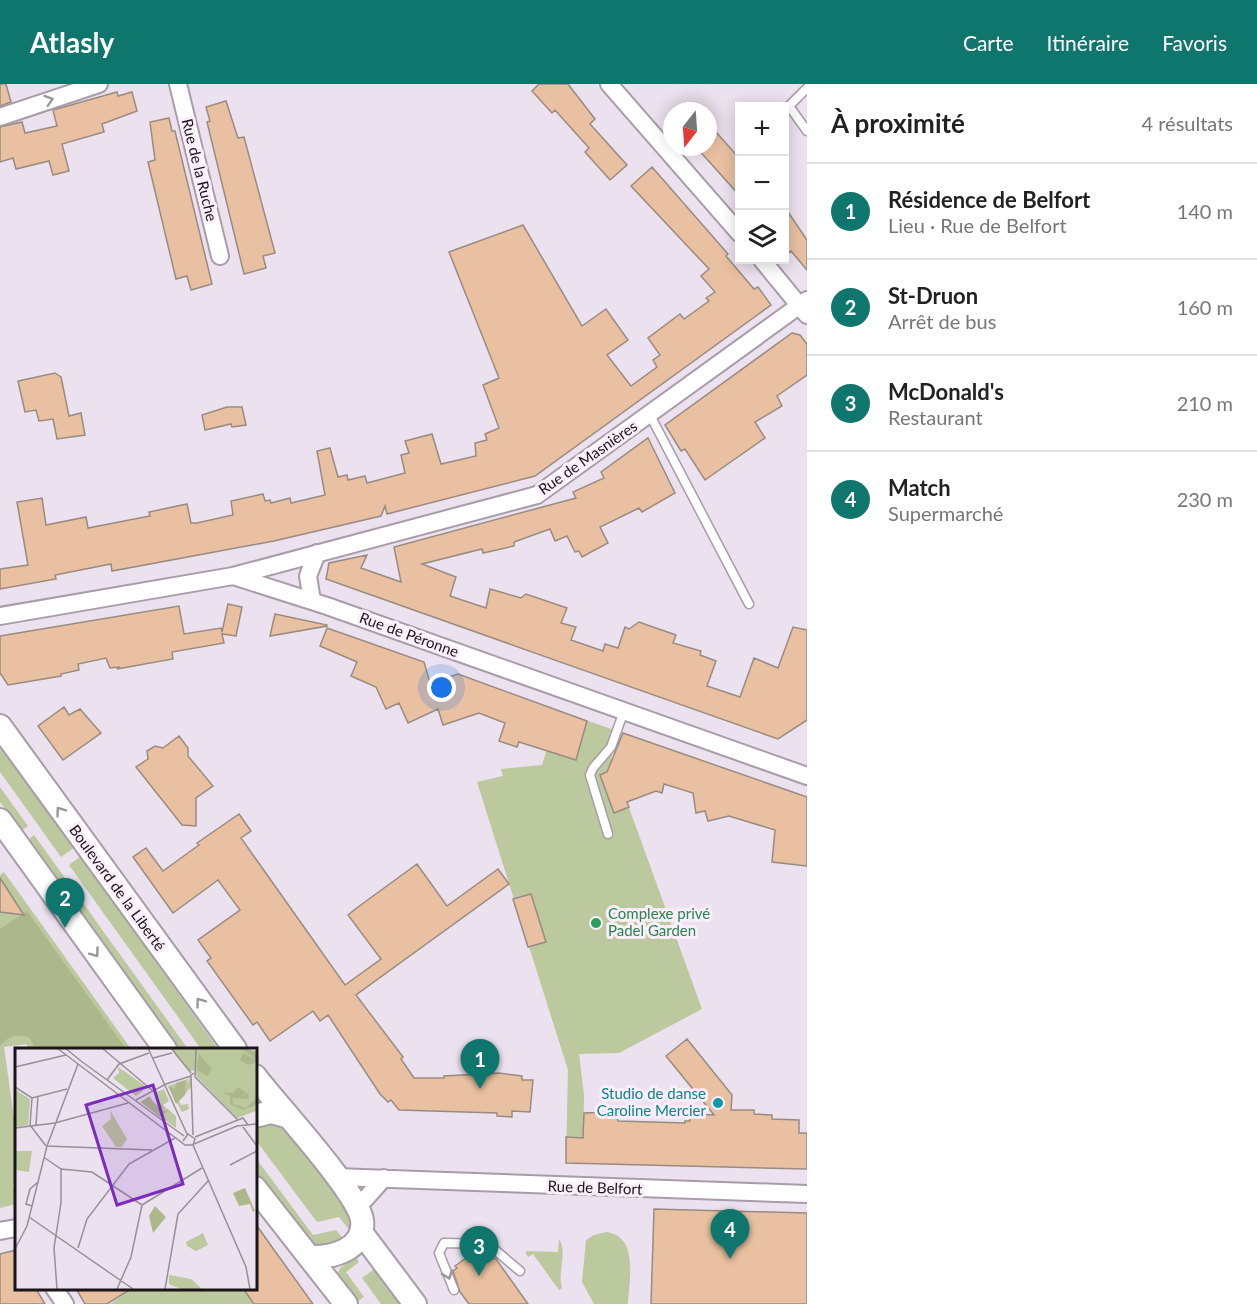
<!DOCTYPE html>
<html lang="fr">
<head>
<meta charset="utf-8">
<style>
	:root { --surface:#fff; --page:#f6f6f6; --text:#222; --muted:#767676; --line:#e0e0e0; --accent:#0f766e }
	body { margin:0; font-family:Lato,sans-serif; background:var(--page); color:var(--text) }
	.controls { position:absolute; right:18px; top:18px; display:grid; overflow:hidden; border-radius:0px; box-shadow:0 3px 15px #0003 }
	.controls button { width:54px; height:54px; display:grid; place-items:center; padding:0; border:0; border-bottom:2px solid var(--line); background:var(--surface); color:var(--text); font:30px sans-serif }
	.compass { position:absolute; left:663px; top:18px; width:54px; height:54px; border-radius:50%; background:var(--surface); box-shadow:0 3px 15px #0003; rotate:197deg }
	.you { position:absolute; left:442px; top:604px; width:21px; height:21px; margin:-15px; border:4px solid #fff; border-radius:50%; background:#1a73e8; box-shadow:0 0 0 9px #1a73e833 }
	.badge { display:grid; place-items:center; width:39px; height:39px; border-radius:50%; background:var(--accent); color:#fff; font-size:20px; font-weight:700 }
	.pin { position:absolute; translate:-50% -50px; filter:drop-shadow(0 2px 3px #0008) }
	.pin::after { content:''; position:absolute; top:32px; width:21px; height:18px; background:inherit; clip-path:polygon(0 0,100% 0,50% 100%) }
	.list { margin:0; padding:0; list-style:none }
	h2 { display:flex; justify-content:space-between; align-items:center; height:78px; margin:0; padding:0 24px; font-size:26px }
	h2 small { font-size:20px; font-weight:400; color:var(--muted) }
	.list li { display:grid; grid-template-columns:39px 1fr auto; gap:18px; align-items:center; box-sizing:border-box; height:96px; padding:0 24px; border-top:2px solid var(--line) }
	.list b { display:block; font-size:22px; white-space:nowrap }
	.list p { margin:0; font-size:20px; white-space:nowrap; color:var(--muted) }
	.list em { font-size:20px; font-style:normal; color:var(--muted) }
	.icon { flex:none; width:33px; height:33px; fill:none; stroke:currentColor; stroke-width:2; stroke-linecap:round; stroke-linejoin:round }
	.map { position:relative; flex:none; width:807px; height:1220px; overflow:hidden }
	header { display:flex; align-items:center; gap:36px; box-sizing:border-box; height:84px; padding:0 30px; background:var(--accent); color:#fff }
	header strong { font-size:28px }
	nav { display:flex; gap:33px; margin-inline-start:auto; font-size:21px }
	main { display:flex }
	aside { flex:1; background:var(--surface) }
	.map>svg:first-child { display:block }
	.green { fill:#bcc89d }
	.forest { fill:#acb88c }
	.building { fill:#e9c0a1; stroke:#998b81; stroke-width:1.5 }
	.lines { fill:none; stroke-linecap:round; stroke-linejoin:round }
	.service-casing { stroke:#a79ca8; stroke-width:11 }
	.minor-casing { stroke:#a79ca8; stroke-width:20 }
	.secondary-casing { stroke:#a79ca8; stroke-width:26 }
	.service { stroke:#fff; stroke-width:8 }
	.minor { stroke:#fff; stroke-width:16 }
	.secondary { stroke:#fff; stroke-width:22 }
	.oneway { stroke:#989698 }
	.leisure-dot { fill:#2e9e5b; stroke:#faeefb; stroke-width:2 }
	.culture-dot { fill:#0f9aa8; stroke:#faeefb; stroke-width:2 }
	.labels { text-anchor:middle; stroke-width:6; stroke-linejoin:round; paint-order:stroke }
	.street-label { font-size:15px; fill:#191519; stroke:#faeefb }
	.leisure-label { font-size:15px; fill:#27864d; stroke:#faeefb; text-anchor:start }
	.culture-label { font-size:15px; fill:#0d838f; stroke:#faeefb; text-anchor:end }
	.inset-road { fill:none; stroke:#988f99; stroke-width:1.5 }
	.view { fill:#7b2cbf; fill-opacity:0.15; stroke:#7b2cbf; stroke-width:3 }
	.inset-edge { fill:none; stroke:#191519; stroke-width:3 }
</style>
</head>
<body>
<header>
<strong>Atlasly</strong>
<nav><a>Carte</a><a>Itinéraire</a><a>Favoris</a></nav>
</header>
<main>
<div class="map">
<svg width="807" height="1220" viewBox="0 0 807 1220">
	<rect width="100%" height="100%" fill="#ece1ee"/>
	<path class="green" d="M559,627l61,21 -9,26 91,251 -83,44 -40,1 5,41 -1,68h-17l2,-93 -91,-288 26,-6 -2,-7 41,-4z
		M0,659l75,104 -14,10 -61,-85z
		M0,703l28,39 -7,5 -21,-29z
		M34,751l154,214h-10l-150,-209z
		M81,772l137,193h-17l-132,-184z
		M4,788l127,177h-103l-1,-5 -23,3 12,86v50l-3,1 3,20 -16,4v-333z
		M267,1039l18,4 68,83 -2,22 -12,-15 -22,5 -62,-83v-9z
		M255,1073l58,78 23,-5 8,10 -24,7 -11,-4 -54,-70z
		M607,1148c32,5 22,48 21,72h-34l-12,-22 4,-42 8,-5z
		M559,1155c9,13 -2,34 3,49l-3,2 -26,-36 -5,3 -2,-3v-3l32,1z
		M356,1173l3,5 -13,10 18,25 -6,4 -20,-28 2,-5z
		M377,1183l27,37h-23l-19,-26z
		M126,1204h116l6,8 9,-6 7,14h-154l17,-12z"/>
	<path class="forest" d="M27,827l99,138h-91l-5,-11c-13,-5 -21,-2 -30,8v-117z"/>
	<path class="building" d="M0,0h6l5,18 -11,4z
		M539,0h29l27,35 -5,5 37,41 -17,15 -25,-28 4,-4 -34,-38 -3,3 -20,-22z
		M117,8l1,4 14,-4 5,19 -35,13 2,8 -42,12 7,27 -16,4 -4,-14 -33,8 -3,-11 -13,4v-35l22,-5 3,11 32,-7 -4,-16z
		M226,17l12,37 6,-1 31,116 -12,3 3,12 -22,6 -37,-152 3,-1 -4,-14z
		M169,34l3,13h3l37,153 -21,6 -4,-14 -11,3 -28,-117 7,-2 -5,-38z
		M708,39l32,36v37l-44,-49h12z
		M652,83l76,87 -2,2 28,33 4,-2 13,18 -236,171 -148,38 -2,-8 -4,10 -107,25 -162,30 -1,-7 -56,11 1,4 -56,10v-20l28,-4 -11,-63 25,-4 4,27 40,-8 2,11 62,-12 -1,-4 38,-8 4,19h6l36,-8 -2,-14 32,-7 2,7 5,-1 1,3 19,-5 1,5 34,-8 -8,-44 13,-3 8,29 9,-2 1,5 17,-4 2,7 38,-10 -4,-18 8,-2 -4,-12 27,-7 9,30 35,-8 -1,-13 12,-3 -2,-6 14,-6 -16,-43 16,-7 -50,-126 74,-27 59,101 24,-17 22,31 -21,15 24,31 26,-19 -4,-7 7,-5 -12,-17 32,-24 4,5 25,-18 -3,-3 9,-6 -14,-16 8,-7 -78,-83z
		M784,122l23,34v30l-16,-19 -7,4z
		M792,249l8,2 7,9v31l-30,21 5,10 -27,16 10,16 -60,42 -20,-31 -4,2 -16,-26z
		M55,289l6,4 8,39 12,-3 4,22 -28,4 -4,-20 -14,2 -3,-11 -11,2 -7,-31z
		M227,323h15l4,18 -14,2 -1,-3 -26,6 -3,-15z
		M648,354l27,55 -33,19 -3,-4 -39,19 8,16 -26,14 -3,-6 -4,1 -8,-16 -12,5 -5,-12 -36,13v4l-31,7 -1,-4 -60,15 34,13 -6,19 36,12 4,-19 31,9 5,-4 41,14 -6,15 15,4 -5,13 32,11 2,-7 13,4 7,-21 4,2 10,-7 37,13 -3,8 28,8 -1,4 16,6 -9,25 33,11 14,-39 24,10 15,-41 14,3v90l-29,19 -452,-160 3,-16 38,-8 -6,13 40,14 -7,-35 182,-49 -3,-6 31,-14 -3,-6z
		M228,520l14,3 -6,29 -14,-2 2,9 -52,9 1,7 -56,10 3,-2 -10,1 -4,-10 -28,6 1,6 -18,4v2l-53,9 -8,-12v-37l179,-30 5,28 37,-6 1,4z
		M275,530l52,11v1l-57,10z
		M327,544l97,34 6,21 28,-9 129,47 -11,39 -57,-18 -2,5 -18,-6 6,-18 -26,-10 -36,12 -5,-16 -30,14 -9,-20 -13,6 -10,-22 -25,-11 6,-14 -37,-16z
		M64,623l5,8 11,-6 21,24 -38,27 -25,-34z
		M623,649l184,64v69l-35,-4 3,-32 -46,-14 -21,5 -3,-10 -9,2 -3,-20 -29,-9 -2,9 -6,-2 -29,11 2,5 -15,6 -14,-38 7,-3z
		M179,652l9,12v8l25,30 -17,12v28l-14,-1 -46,-58 12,-8 -1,-8 8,-5 8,2z
		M239,730l12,17 -10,7 104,147 36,-26 -33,-44 10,-8 59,-43 30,42 51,-37 11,15 -153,111 47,62 -2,2 13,19h30v-2l55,-3 23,3v4h11l-3,32 -18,-1v6l-15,-1v-3l-98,-3 -8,-10 -3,2 -8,-8 -52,-79 -8,6 -7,-10 -43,30 -13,-19 -4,3 -46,-64 4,-3 -13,-18 42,-30 -22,-30 -45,33 -40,-56 13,-9 17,23 36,-26 -2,-2z
		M0,794l24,37 -24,-3z
		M531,810l15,48 -18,5 -15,-48z
		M687,955l45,56 -1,15h23v4l18,1v4l27,1v13h8v36l-241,-6v-26l17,1 1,-25 31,-1 3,9 67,2v-2h5v-7l24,1 -48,-59z
		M654,1125l153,4v91h-156z
		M255,1139l17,24 41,57h-59l-12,-17h13z
		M16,1166v37h19l10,17h-45v-50z
		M477,1166l19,9 32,45h-59l-9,-12 -7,-21 4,-3 -2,-2z
		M75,1203h59l-27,17h-22z"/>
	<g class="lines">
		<defs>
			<path id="service" d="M807,4l-18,18 18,25
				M650,331l99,189
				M608,750l-18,-59 3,-7 18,-21 13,-36
				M454,1206l-15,-37 5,-10 44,1 32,27"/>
			<path id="minor" d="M178,0l42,172
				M609,0l131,150
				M0,33l99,-33
				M762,176l45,55
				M233,492l94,30 480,170
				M312,517l-4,-25 9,-23
				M0,532l233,-40 304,-81 270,-195
				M336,1093l471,17
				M358,1123l26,-29
				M0,1147l16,-3
				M54,1204l11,16"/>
			<path id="secondary" d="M0,642l235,323
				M0,736l165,229
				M255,992c21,28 103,116 107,144 4,30 -31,38 -53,37
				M255,1032l16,-4 18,5
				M255,1104l91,116
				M361,1148l54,72"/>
		</defs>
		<use href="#service" class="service-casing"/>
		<use href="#minor" class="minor-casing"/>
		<use href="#secondary" class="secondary-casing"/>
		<use href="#service" class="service"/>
		<use href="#minor" class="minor"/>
		<use href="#secondary" class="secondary"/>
	</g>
	<defs><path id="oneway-chevron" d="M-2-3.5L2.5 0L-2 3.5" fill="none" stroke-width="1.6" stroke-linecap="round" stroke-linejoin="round" transform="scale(1.5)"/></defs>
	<g class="oneway">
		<use href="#oneway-chevron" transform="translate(49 16) rotate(-18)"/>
		<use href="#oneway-chevron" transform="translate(60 727) rotate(-126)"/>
		<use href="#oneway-chevron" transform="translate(95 869) rotate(54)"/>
		<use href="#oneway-chevron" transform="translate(200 918) rotate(-126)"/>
		<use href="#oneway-chevron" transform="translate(448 1191) rotate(70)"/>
	</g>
	<circle class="leisure-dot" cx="596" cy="839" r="6"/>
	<circle class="culture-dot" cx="718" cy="1019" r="6"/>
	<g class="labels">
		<g class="street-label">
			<text transform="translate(199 86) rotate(76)" y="5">Rue de la Ruche</text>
			<text transform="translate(588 374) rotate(-35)" y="5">Rue de Masnières</text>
			<text transform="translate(409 551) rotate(20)" y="5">Rue de Péronne</text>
			<text transform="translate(117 804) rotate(54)" y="5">Boulevard de la Liberté</text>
			<text transform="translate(595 1104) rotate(2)" y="5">Rue de Belfort</text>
		</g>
		<g class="leisure-label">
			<text x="608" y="835">Complexe privé<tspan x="608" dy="17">Padel Garden</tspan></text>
		</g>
		<g class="culture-label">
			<text x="706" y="1015">Studio de danse<tspan x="706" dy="17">Caroline Mercier</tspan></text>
		</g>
	</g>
	<g transform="translate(15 964)">
		<rect width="242" height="242" fill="#ece1ee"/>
		<path d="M157,0h73l11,10v53l-19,7 -40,-41 -2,-7 -5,1 -15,-16zM103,19l26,18 -1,6 -7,5 -23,-18 6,-5zM174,30h1l2,8 -13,15 2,4 7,-1 1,5 -7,3 -14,-26 20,-7v5zM149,41l5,12 -6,4 13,11v12l-36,-26 9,-6 9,10 -4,-13zM0,42l15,9 -2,26 -13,2zM95,62l17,29 -5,8h-6l-14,-21 9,-7zM0,103h17l-3,21 -14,-2zM188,185l5,12 -12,6 -9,-5 -1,-4zM154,227l22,4 11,10h-21l-12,-5z" fill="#bcc89d"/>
		<path d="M226,0l15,3v11l-8,3 -8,-5 3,-7 12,6zM184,6l13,15 -5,7 -10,-6zM171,32l-1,15 -9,9 -8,-18 7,3 1,-6zM223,39l8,6 -9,5 11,-5 1,6 -17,-1 1,6 13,4 10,-10v7l-13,5 -13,-6v-8l-8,-4 11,1zM134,49l8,10 5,-4 2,7h6l-10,7 -19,-15zM230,140l10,23 -2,1 -3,-8 -11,2 -6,-13zM140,158l11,11 -13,16 -4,-17z" fill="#acb88c"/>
		<path class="inset-road" d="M42,0l128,97h8l2,-6 -7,-5 -5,7M50,0l16,13M87,0l51,43M133,0l39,86M156,0l20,25M138,10l19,-5M66,13l103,75M0,19l51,-12M180,29l43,43M180,29l1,-28M92,32l12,-16 30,-11M0,39l17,11 35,-9M17,50l-2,27 16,21 106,4M121,52l30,-16 25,-8M21,77l2,-29M228,79l14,19M0,80l40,-5 73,-20M178,87l-2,-60 3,-2M180,89l48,-19 5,7M179,96l43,-18 20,-2M178,97l53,122 4,22M30,110l16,11 31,3 50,33 60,-37M215,117l27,-14M17,158l-6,-2 4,-15 8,-7M14,169l104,72M63,200l9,-29 42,-55 46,-26M0,201l12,-23 20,-80 31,-82M42,241l-3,-41 7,-45v-34M102,241l14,-32 11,-52M150,241l13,-75 30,-33"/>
		<path class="view" d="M138,37l30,99 -66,21 -31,-100z"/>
		<rect width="242" height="242" class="inset-edge"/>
	</g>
</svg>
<div class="controls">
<button>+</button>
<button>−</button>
<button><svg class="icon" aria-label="layers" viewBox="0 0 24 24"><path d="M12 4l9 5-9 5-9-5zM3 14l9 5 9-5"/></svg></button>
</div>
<svg class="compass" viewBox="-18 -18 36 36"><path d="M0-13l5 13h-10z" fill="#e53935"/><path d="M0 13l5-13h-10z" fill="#767676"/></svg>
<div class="you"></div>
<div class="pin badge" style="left:480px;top:1005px">1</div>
<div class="pin badge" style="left:65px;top:844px">2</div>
<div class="pin badge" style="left:479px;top:1192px">3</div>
<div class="pin badge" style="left:730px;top:1175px">4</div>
</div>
<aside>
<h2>À proximité<small>4 résultats</small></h2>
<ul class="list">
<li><span class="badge">1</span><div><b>Résidence de Belfort</b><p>Lieu · Rue de Belfort</p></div><em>140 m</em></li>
<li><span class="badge">2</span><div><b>St-Druon</b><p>Arrêt de bus</p></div><em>160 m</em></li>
<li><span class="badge">3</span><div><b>McDonald's</b><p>Restaurant</p></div><em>210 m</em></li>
<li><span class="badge">4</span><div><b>Match</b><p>Supermarché</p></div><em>230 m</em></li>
</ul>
</aside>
</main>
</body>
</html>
